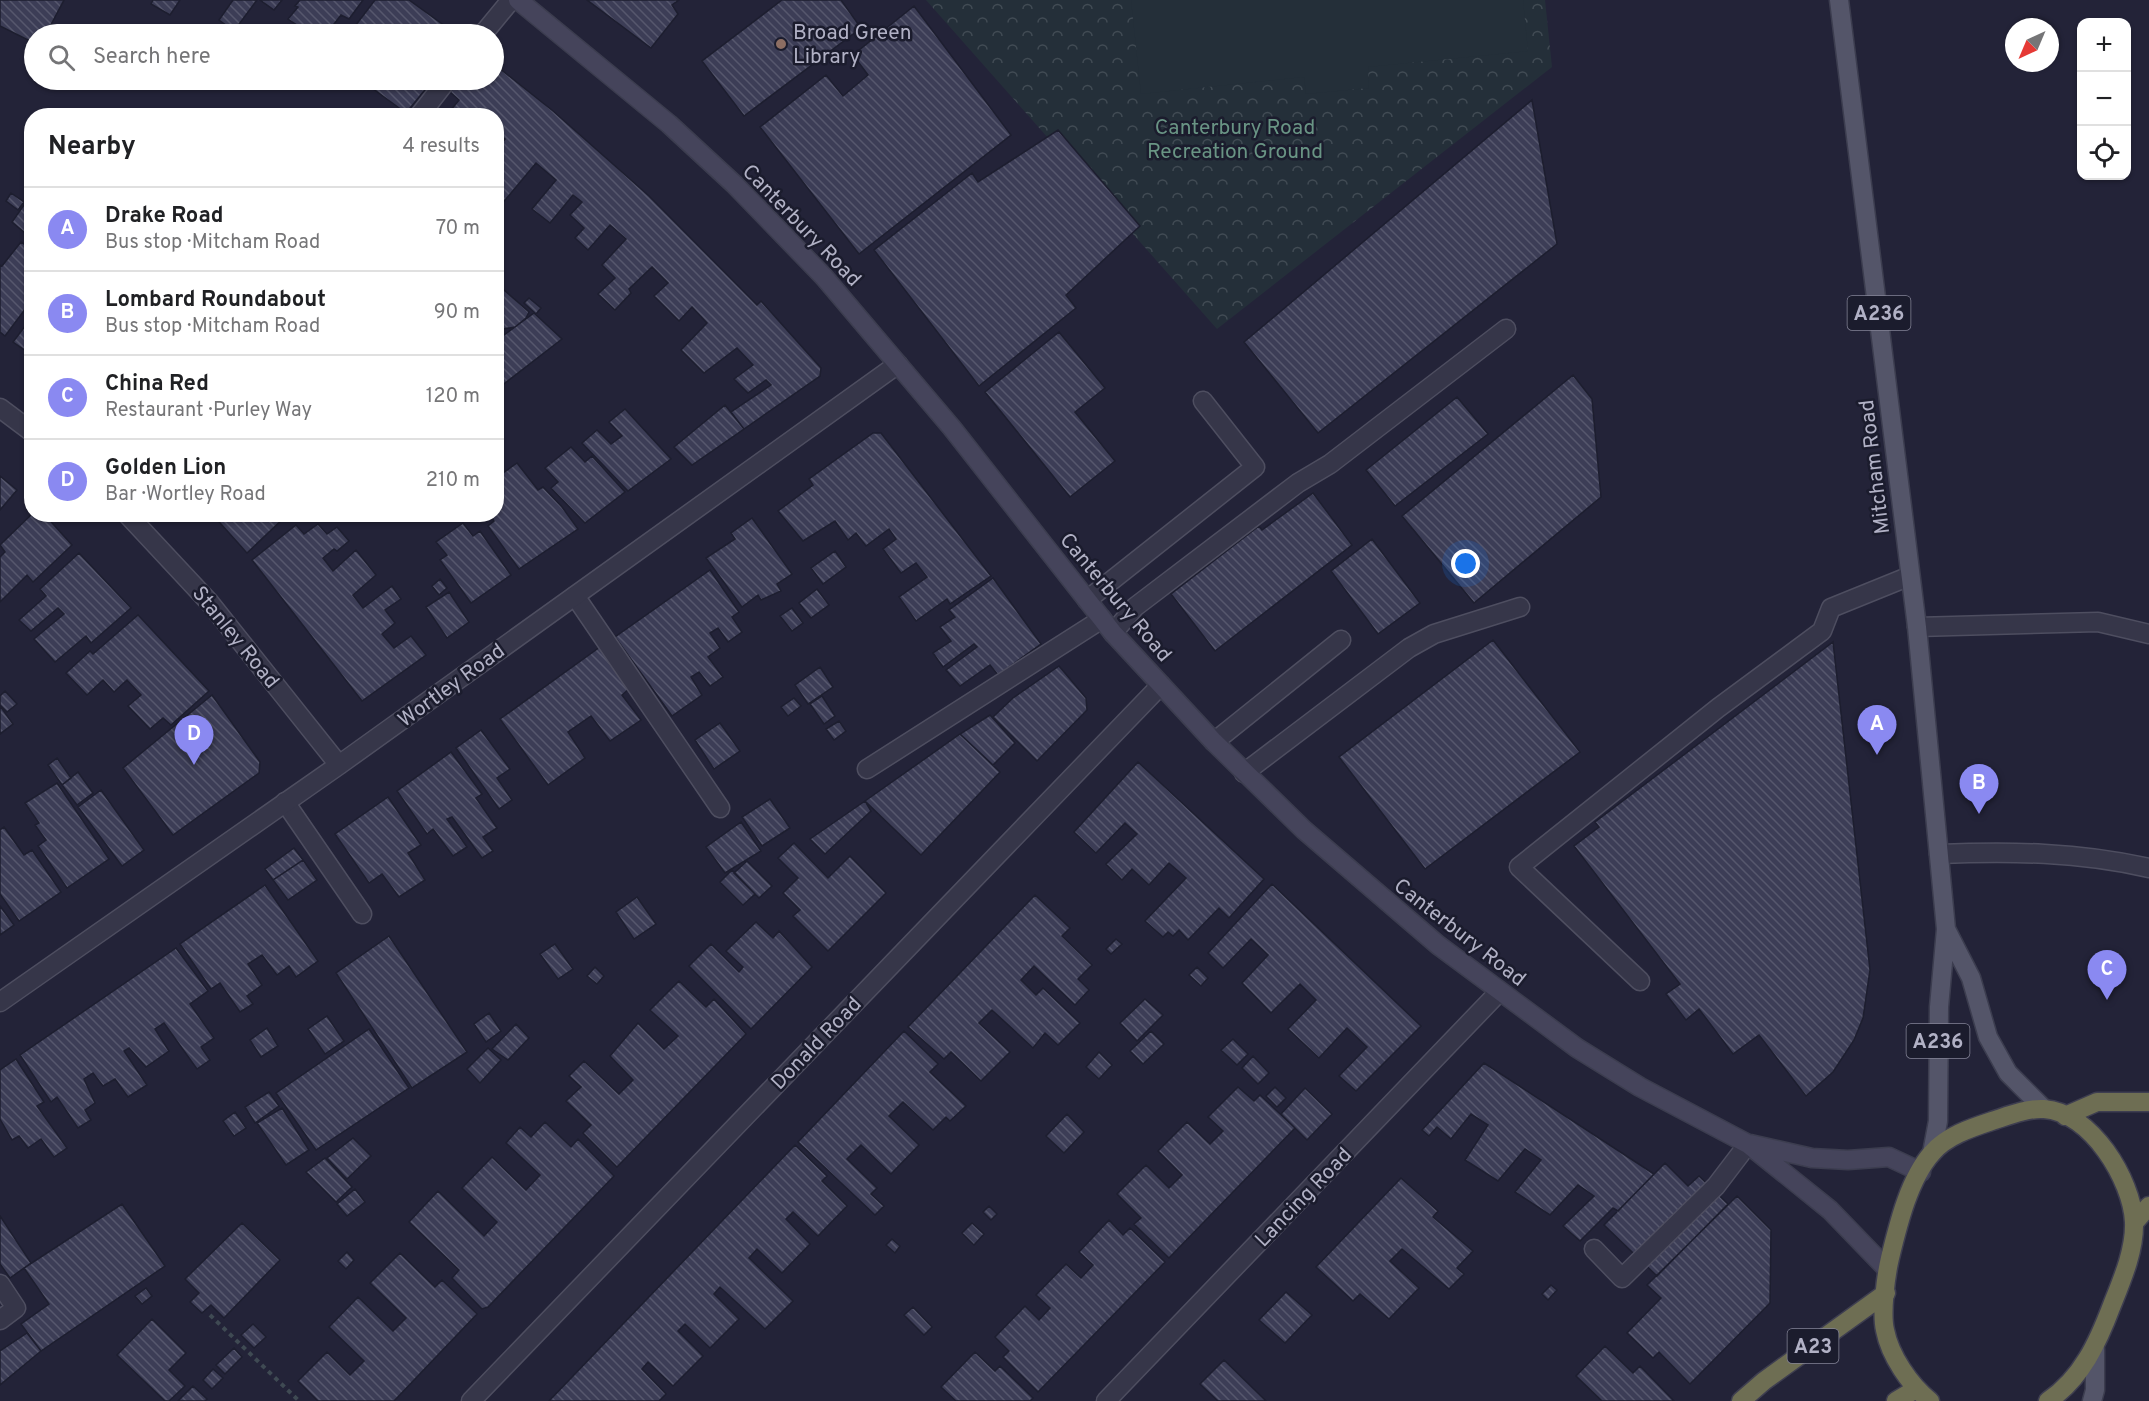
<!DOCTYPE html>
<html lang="en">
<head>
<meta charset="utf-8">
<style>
	:root { --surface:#fff; --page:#f6f6f6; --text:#202124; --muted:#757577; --line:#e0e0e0; --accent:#8a89f1 }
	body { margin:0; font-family:Overpass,sans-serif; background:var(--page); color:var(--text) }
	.controls { position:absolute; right:18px; top:18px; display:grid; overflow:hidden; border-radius:12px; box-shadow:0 2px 4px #0004 }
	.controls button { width:54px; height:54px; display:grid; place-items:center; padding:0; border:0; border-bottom:2px solid var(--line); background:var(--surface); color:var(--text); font:30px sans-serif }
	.compass { position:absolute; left:2005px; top:18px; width:54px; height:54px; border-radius:50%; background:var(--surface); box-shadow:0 2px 4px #0004; rotate:224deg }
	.you { position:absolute; left:1466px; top:564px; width:21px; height:21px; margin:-15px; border:4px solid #fff; border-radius:50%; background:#1a73e8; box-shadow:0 0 0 9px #1a73e833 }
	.badge { display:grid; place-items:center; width:39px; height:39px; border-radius:50%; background:var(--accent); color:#fff; font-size:20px; font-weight:700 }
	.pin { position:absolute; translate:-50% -50px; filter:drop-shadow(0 2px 3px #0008) }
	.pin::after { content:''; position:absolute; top:32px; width:21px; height:18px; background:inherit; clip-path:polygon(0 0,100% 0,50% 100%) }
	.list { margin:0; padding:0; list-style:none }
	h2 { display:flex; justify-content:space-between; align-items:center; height:78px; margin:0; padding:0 24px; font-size:26px }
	h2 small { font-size:20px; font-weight:400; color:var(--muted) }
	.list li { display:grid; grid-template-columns:39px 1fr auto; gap:18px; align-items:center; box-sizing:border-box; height:84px; padding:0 24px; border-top:2px solid var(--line) }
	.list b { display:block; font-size:22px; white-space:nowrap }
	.list p { margin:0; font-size:20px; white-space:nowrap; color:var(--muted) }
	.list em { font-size:20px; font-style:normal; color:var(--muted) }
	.icon { flex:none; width:33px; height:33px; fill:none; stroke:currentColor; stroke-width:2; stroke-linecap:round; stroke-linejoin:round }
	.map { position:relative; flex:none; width:2149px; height:1401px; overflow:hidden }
	.search { position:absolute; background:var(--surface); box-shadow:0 2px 4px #0004; left:24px; top:24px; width:480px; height:66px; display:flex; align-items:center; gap:15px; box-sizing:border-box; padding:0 21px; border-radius:33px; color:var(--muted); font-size:22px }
	.panel { position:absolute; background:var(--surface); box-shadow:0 2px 4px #0004; left:24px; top:108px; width:480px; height:414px; border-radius:24px }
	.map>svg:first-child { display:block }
	.forest { fill:url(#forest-crowns) }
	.pitch { fill:#242f39 }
	.building { fill:url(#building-back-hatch); stroke:#1d1e2f; stroke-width:1.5 }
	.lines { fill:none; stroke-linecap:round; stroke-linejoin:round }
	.lane-casing { stroke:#4e4e60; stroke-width:21 }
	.street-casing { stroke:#4e4e60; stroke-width:21 }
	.secondary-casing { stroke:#3c3d4f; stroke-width:21 }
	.primary-casing { stroke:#3c3d4f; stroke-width:21 }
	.highway-casing { stroke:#3e3e50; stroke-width:21 }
	.path { stroke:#3f4a53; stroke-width:4; stroke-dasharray:4.5 4.5; stroke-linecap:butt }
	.lane { stroke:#363649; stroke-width:18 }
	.street { stroke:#363649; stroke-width:18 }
	.secondary { stroke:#45445b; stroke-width:18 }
	.primary { stroke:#545569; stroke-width:18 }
	.highway { stroke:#6e6e53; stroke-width:18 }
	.education-dot { fill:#8d6e63; stroke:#1b1c2d; stroke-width:2 }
	.labels { text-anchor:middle; stroke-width:5; stroke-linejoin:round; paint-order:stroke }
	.shield { fill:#1b1c2d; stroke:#848497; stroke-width:1.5 }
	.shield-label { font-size:20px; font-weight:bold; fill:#b1b1c5 }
	.poi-label { font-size:21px; fill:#b1b1c5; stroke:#1b1c2d; text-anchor:start }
	.park-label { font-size:21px; fill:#699484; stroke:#1b1c2d }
	.street-label { font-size:21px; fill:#b1b1c5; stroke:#1b1c2d }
</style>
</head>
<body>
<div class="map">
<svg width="2149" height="1401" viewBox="0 0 2149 1401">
	<defs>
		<pattern id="forest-crowns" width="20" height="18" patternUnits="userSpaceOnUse" patternTransform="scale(1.5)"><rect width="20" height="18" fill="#242f39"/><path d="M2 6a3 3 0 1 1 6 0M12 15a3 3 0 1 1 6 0" fill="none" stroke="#414b54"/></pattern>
		<pattern id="building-back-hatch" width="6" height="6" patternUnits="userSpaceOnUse" patternTransform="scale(1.5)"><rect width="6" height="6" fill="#3c3d56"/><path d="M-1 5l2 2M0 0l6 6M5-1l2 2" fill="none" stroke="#56576d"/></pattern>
	</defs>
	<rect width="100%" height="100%" fill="#232338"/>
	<path class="forest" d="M926,0h619l7,67 -335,262z"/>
	<path class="pitch" d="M1131,0h392l5,51 -160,16 1,21 -63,6 -2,-17 -163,17z"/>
	<path class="building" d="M0,0h64l-18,34h-12v9l-34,-17z
		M153,0h27l-10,15 -19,-11z
		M233,0h24l-23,31 -15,-11z
		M260,0h22l-8,10z
		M300,0h63l-14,19 -8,-4 -10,13 5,6h-35l3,-4 -16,-11 10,-12 -3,-1z
		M375,0h34l47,34h-107z
		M587,0h92l-7,5 6,9 -27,34z
		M782,0h59l20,28 -117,88 -42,-55z
		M914,6l97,129 -152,119 -99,-127 66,-52 17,21 25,-21 -15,-20z
		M494,64l59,47 96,85 108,109 4,-4 60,67 -1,8 -76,53 -13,-17 40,-27 -5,-5 -18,13 -14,-14 19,-14 -16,-17 -33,25 -23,-23 26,-27 -15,-16 -13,14 -25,-25 14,-13 -16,-16 -23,22 2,4 -16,17 -17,-16 17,-16 -13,-13 24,-26 -16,-14 -22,25 -13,-12 9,-10 -14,-13 12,-13 -9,-7 -23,28 -18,-14 24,-29 -20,-17 -40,48v-62l9,-10 -9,-7v-16h-50l13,-16 -9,-8 10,-12h34z
		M361,80h72l-27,33z
		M1532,100l25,144 -239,189 -74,-91z
		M1058,130l82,96 -74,69 10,13 -97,78 -105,-136 98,-77 6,9z
		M11,193l13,9 -6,8 -12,-9z
		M31,195l1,30 -7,8 -13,-11z
		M21,242l11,7 -3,39 3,12 -27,36 -5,-4v-67l2,1z
		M496,283l33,29 -3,6 -11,9 -12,2 -7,4z
		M529,298l12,10 -5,6 -12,-11z
		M534,313l28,26 -66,51v-49z
		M32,317v38l-19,-13z
		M1059,332l46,56 -30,24 40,49 -45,36 -85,-105z
		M1573,375l19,24 9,98 -127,106 -72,-87z
		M1457,397l31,37 -93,72 -29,-36z
		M725,405l19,24 -52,36 -18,-18z
		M625,409l46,50 -43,32 -46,-48 15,-13 14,14 11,-8 -13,-14z
		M873,433h8l110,143 -41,28 -3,-5 -31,22 -17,-24 28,-20 -11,-14 -15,10 -18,-24 13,-10 -7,-10 -23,17 -10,-13 -8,7 -13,-19 -32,20 -25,-30 35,-26 -4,-6z
		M571,447l14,15 7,-6 33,36 -40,31 -34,-35 7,-6 -13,-14z
		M517,463l21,27 5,-3 19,20 16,22 -59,40 -31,-43 6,-5 -4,-7h6v-36z
		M0,476l17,14 -17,20z
		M1313,493l39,52 -137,106 -44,-57 88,-68 3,4z
		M32,514h12l28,31 -39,37 -6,-7 -27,27v-45l5,-5 -5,-7z
		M212,514h76l-41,39z
		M752,518l40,56 -15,10 4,7 -20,9 -3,-5 -16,12 -36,-49 29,-19 -4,-6z
		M463,523l10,13 7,-5 31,44 -40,28 -31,-43 7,-5 -11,-13z
		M318,524l9,10 10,-7 12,14 -12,10 -3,-2 -11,9 10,13 23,-21 20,25 -23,20 10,13 29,-22 9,13 -16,11 10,13 -13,11 12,14 17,-12 15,19 -64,46 -110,-141 44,-35 8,9z
		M1372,539l48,64 -42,31 -47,-63z
		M835,551l11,16 -23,17 -12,-16z
		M79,553l52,55 -40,35 -5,-7 -31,26 -21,-23 30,-25 -6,-6 -27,23 -12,-11 27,-24 -6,-7z
		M710,570l29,42 -7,5 10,15 -14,10 -10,-14 -8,5 10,15 -12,9 15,20 -13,9 -11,-14 -8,5 11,18 -30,21 -57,-79z
		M993,578l48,66 -43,31 -8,-10 -30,21 -14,-16 31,-23 -3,-3 -31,23 -10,-14 18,-12 -11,-14 15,-10 -6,-7z
		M440,579l7,9 -8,7 -7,-9z
		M817,589l12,16 -18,13 -12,-15z
		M449,592l20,30 -22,16 -21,-31z
		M792,608l11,15 -11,8 -12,-15z
		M138,615l71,76 -38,34 -8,-7 -13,11 -22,-23 13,-11 -14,-15 -13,12 -11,-12 -16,15 -21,-22 24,-22 3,3z
		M1493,640l87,112 -155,117 -86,-112z
		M1833,642l37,328 -7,48 -9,22 -21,32 -27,24 -47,-61 -26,19 -34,-45 -13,11 -20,-26 14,-10 -106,-138 25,-19 -4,-5z
		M600,647l30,41 -8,7 19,25 -31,21 -19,-25 -23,16 17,26 -37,27 -48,-66z
		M1059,666l27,32 1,12 -50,51 -44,-44 20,-19z
		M820,667l13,20 -25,17 -13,-19z
		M5,691l12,13 -10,8 -7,-7v-9z
		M212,695l48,67 -1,11 -86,62 -50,-67z
		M822,696l13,20 -11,8 -14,-20z
		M794,698l7,8 -13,10 -7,-9z
		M0,706l13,18 -13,10z
		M990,715l25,28 -22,22 -33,-31z
		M839,721l7,10 -12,9 -8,-11z
		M720,723l20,28 -26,18 -19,-29z
		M481,730l29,39 -13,9 15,22 -13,9 -43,-61z
		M960,734l40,38 -79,83 -56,-54z
		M451,752l31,42 -6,4 21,30 -14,9 10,14 -11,7 -30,-41 -5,2 20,28 -14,9 -20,-27 -6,5 -30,-43z
		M57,758l14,20 -9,7 -14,-20z
		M1138,762l126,117 -35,39 -10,-10 -31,32 -9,-10 -6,6 -5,-4 -5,5 -18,-16 41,-43 -17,-15 -20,22 -17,-16 -10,11 -16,-16 31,-30 -12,-11 -29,30 -22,-21z
		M78,772l15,21 -16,12 -15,-20z
		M57,783l52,76 -42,29 -29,-42 8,-6 -11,-15 4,-2 -14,-20z
		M101,790l43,60 -22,16 -44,-59z
		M388,797l33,48 -13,8 17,27 -26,17 -17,-23 -13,9 -34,-49z
		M770,799l20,29 -28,18 -20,-29z
		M865,801l6,10 -46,43 -15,-15z
		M741,822l20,29 -36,22 -19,-26z
		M4,827l20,28 8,-5 29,42 -42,29 -19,-27v-64z
		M794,843l34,35 22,-22 36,37 -58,58 -35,-35 7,-6 -17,-17 15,-15 -20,-20z
		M294,848l9,12 -30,20 -8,-11z
		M303,860l14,20 -29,20 -15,-20z
		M747,861l25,25 -13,12 -25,-25z
		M732,870l23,24 -12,11 -23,-23z
		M1272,884l149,142 -65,65 -17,-15 28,-29 -20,-19 -28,30 -31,-29 28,-29 -16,-16 -29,29 -29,-30 26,-28 -17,-16 -28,29 -15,-15z
		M265,885l53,76 -22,16 -7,-11 -12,9 -15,-20 -14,9 14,21 -15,11 6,8 -13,8 -20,-29 -9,6 -31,-45z
		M1035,895l35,33 -8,8 30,29 -14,14 11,11 -14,15 -41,-39 -13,14 15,15 7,-7 37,35 -22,22 -13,-12 -12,15 -41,-38 -13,13 31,29 -29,29 -30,-29 -7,7 -36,-32z
		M637,897l19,27 -22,15 -18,-27z
		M0,906l14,19 -14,10z
		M756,922l17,16 6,-7 33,36 -61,62 -62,-63 22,-22 28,28 4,-5 -17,-16z
		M389,936l78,116 -55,36 -76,-115z
		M1116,939l6,5 -11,10 -5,-5z
		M555,944l18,25 -15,10 -18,-25z
		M176,948l32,43 -18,13 24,34 -13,9 9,13 -13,9 -33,-46 -9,6 14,22 -23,16 -17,-19 -5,3 23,34 -19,12 -13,-18 -12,7 -10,-13 -9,6 11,24 -10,7 6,10 -13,8 -21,-31 -6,5 -31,-47z
		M595,967l9,9 -7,8 -10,-8z
		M1197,967l11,11 -7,8 -12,-11z
		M679,981l27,26 8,-8 32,35 -129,133 -34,-34 8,-8 -25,-24 15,-14 -12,-11 15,-15 35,33 14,-14 -23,-24 28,-33 26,26 14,-13 -28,-26z
		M1145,999l18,16 -26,26 -17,-18z
		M489,1013l12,18 -15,11 -12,-18z
		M327,1016l17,25 -19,13 -17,-25z
		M516,1024l13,14 -21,22 -16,-11z
		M267,1028l11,18 -17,11 -11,-17z
		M369,1029l40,59 -93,62 -40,-57z
		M904,1031l34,33 -8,8 36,34 -16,15 -4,-4 -13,13 -30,-28 -14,14 30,29 -28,29 -30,-29 -14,14 30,29 -6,6 13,12 -9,9 -77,-73z
		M1151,1031l13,13 -21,20 -13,-13z
		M1233,1039l15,15 -11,11 -16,-15z
		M488,1048l13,12 -21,23 -13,-14z
		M1099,1052l13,13 -13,14 -13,-12z
		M1253,1056l16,17 -11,11 -16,-16z
		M16,1059l28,43 -7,4 30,42 -13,9 -13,-18 -13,9 -9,-12 -7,4 -12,-21v-49z
		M1484,1063l170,111 -36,37 -5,-3 -33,33 -17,-15 31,-30 -16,-11 -28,30 -35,-23 26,-32 -16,-11 -27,32 -33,-21 23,-35 -17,-11 -20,25 -14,-12 -8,9 -7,-6z
		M1238,1087l16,14 6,-6 35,33 -126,130 -35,-34 7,-6 -24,-24 29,-29 23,23 13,-13 -24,-24 29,-29 23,22 13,-13 -15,-14z
		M1275,1087l11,11 -9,9 -11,-11z
		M1305,1088l27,26 -25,26 -26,-26z
		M269,1092l10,14 -24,17 -10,-16z
		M282,1108l27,42 -23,15 -29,-42z
		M235,1112l11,16 -12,8 -11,-15z
		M1067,1114l17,18 -20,21 -18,-17z
		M545,1122l26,25 7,-8 36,37 -126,131 -6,2 -30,-31 7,-8 -50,-48 29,-31 46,45 13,-14 -35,-34 30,-31 34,33 14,-15 -34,-32 14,-16 11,10z
		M353,1138l18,18 -24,23 -20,-21z
		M795,1145l32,31 -5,5 25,25 -29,30 -25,-24 -7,7 24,25 -28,29 -25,-24 -8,9 44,43 -28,28 -45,-42 -6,7 25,25 -29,29 -25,-24 -7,7 25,25 -30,30 -25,-24 -6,7 24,25 -7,7h-110z
		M325,1158l27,29 -16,15 -30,-30z
		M1665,1163l23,23 11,-10 29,28 -71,72 -53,-51z
		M1401,1178l37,33 -5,6 40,34 -16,17 7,6 -15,15 -47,-40 -12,12 29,27 -30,31 -29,-25 -7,7 -37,-34z
		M355,1189l10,13 -18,14 -10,-12z
		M1737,1196l34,34 -1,73 -80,81 -31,-32 -6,6 -26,-25 34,-35 -14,-13z
		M122,1204l43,62 -124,85 -20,-27 28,-20 -25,-36z
		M989,1206l8,8 -6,6 -8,-8z
		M0,1216l31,47 -21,15 -10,-14z
		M1109,1220l14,15 7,-7 35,34 -127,130 -35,-35 6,-6 -14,-14 30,-31 14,14 11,-12 -14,-13 30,-31 15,14 12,-13 -14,-13z
		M242,1223l38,37 -56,58 -13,-13 -9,8 -12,-11 9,-9 -14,-14z
		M972,1223l12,11 -10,11 -12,-12z
		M892,1239l8,7 -5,7 -9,-8z
		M347,1252l7,8 -8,9 -8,-8z
		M400,1253l35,34 7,-7 35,34 -83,87h-76l-20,-20 29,-29 23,23 14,-14 -35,-34 29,-30 35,34 13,-13 -36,-35z
		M1551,1285l6,5 -9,10 -6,-6z
		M146,1288l6,8 -10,8 -7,-8z
		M1286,1292l26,23 -27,28 -26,-23z
		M913,1307l19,20 -8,8 -20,-20z
		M152,1319l34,34 -17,17 16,16 -16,15h-4l-48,-46z
		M253,1324l13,13 -12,11 -13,-13z
		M27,1333l14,18 -41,34v-34z
		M1605,1346l28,27 7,-7 34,35h-72l-26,-25z
		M234,1348l8,9 -17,17 -9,-9z
		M975,1352l20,19 5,-5 33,32 -3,3h-74l-15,-14z
		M1224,1360l42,41h-48l-18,-17z
		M213,1369l10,9 -11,11 -9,-9z
		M193,1386l14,13 -2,2h-27z"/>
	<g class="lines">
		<defs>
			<path id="lane" d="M483,34l28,-34
				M419,116l28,-36
				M575,596l145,212
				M1087,600l168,-133 -52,-66
				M1113,633l22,-26 163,-124 32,-19 176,-135
				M1214,742l127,-102
				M867,769l235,-150
				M1244,773l165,-125 25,-14 86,-27
				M285,802l77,112
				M1939,854c71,-3 140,-2 210,14
				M1640,981l-121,-114 199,-159 104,-77 9,-23 79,-32
				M1594,1249l28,29 94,-92 32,-42
				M0,1284l16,24 -16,12"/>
			<path id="street" d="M0,408l32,24
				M127,514l83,89 129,162
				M1917,627l181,-5 51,12
				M0,1002l339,-237 559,-401
				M471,1401l690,-716
				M1106,1401l393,-409"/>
			<path id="secondary" d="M518,0l151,124 65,60 90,93 128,151 161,205 101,109 90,88 134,115 139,103 63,39 108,57 82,66 57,59
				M1750,1144l62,14 36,2 41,-3 32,15"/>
			<path id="primary" d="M1839,0l78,627 29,302 -7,78 -1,114 -6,32
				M1947,931l24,47 17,59 20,36 36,36
				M2092,1401l3,-11v-41"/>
			<path id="highway" d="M2065,1116l32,-14h52
				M2134,1223l15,-17
				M1741,1401l23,-20 122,-88
				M1896,1401l20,-12
				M1930,1401c-20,-16 -40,-45 -45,-71 -4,-17 1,-55 5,-72 8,-33 19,-79 42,-105 15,-18 42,-26 63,-33 15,-5 33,-12 49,-11 47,3 88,71 90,113 1,28 -12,58 -22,83 -14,37 -30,73 -64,96"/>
		</defs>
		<use href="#lane" class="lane-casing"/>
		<use href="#street" class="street-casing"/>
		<use href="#secondary" class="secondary-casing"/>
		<use href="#primary" class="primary-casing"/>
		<use href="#highway" class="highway-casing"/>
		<path class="path" d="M210,1315l89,86"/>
		<use href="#lane" class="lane"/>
		<use href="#street" class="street"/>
		<use href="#secondary" class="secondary"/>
		<use href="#primary" class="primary"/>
		<use href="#highway" class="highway"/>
	</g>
	<circle class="education-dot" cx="781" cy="44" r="6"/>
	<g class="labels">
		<g class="shield">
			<rect x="1847.5" y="296" width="63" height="34" rx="4.5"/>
			<rect x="1906.5" y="1024" width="63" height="34" rx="4.5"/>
			<rect x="1787.5" y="1329" width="51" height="34" rx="4.5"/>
		</g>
		<g class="shield-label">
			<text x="1879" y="320">A236</text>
			<text x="1938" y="1048">A236</text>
			<text x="1813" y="1353">A23</text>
		</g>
		<g class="poi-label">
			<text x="793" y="39">Broad Green<tspan x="793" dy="24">Library</tspan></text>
		</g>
		<g class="park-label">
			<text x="1235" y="134">Canterbury Road<tspan x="1235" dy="24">Recreation Ground</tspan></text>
		</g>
		<g class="street-label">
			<text transform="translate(802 225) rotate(46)" y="7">Canterbury Road</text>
			<text transform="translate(1874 467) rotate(-97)" y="7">Mitcham Road</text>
			<text transform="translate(1116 597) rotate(50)" y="7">Canterbury Road</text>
			<text transform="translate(236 637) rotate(51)" y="7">Stanley Road</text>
			<text transform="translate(451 685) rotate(-36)" y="7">Wortley Road</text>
			<text transform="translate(1460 932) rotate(38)" y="7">Canterbury Road</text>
			<text transform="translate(816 1043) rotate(-46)" y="7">Donald Road</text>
			<text transform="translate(1303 1197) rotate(-46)" y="7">Lancing Road</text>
		</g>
	</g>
</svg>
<div class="controls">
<button>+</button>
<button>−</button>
<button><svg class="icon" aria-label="locate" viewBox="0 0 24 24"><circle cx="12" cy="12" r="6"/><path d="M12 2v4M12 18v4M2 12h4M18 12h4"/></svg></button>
</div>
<svg class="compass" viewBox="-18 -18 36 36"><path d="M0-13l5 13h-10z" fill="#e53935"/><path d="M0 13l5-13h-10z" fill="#757577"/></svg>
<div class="you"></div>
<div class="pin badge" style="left:1877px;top:755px">A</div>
<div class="pin badge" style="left:1979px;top:814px">B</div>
<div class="pin badge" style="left:2107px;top:1000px">C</div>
<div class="pin badge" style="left:194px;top:765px">D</div>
<div class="search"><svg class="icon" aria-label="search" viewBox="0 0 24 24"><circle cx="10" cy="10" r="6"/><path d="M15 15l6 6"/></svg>Search here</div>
<section class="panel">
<h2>Nearby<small>4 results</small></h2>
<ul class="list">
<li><span class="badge">A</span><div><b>Drake Road</b><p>Bus stop · Mitcham Road</p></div><em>70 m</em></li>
<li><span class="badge">B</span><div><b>Lombard Roundabout</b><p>Bus stop · Mitcham Road</p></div><em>90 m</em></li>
<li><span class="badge">C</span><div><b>China Red</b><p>Restaurant · Purley Way</p></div><em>120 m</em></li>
<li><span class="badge">D</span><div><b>Golden Lion</b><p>Bar · Wortley Road</p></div><em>210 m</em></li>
</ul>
</section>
</div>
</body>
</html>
